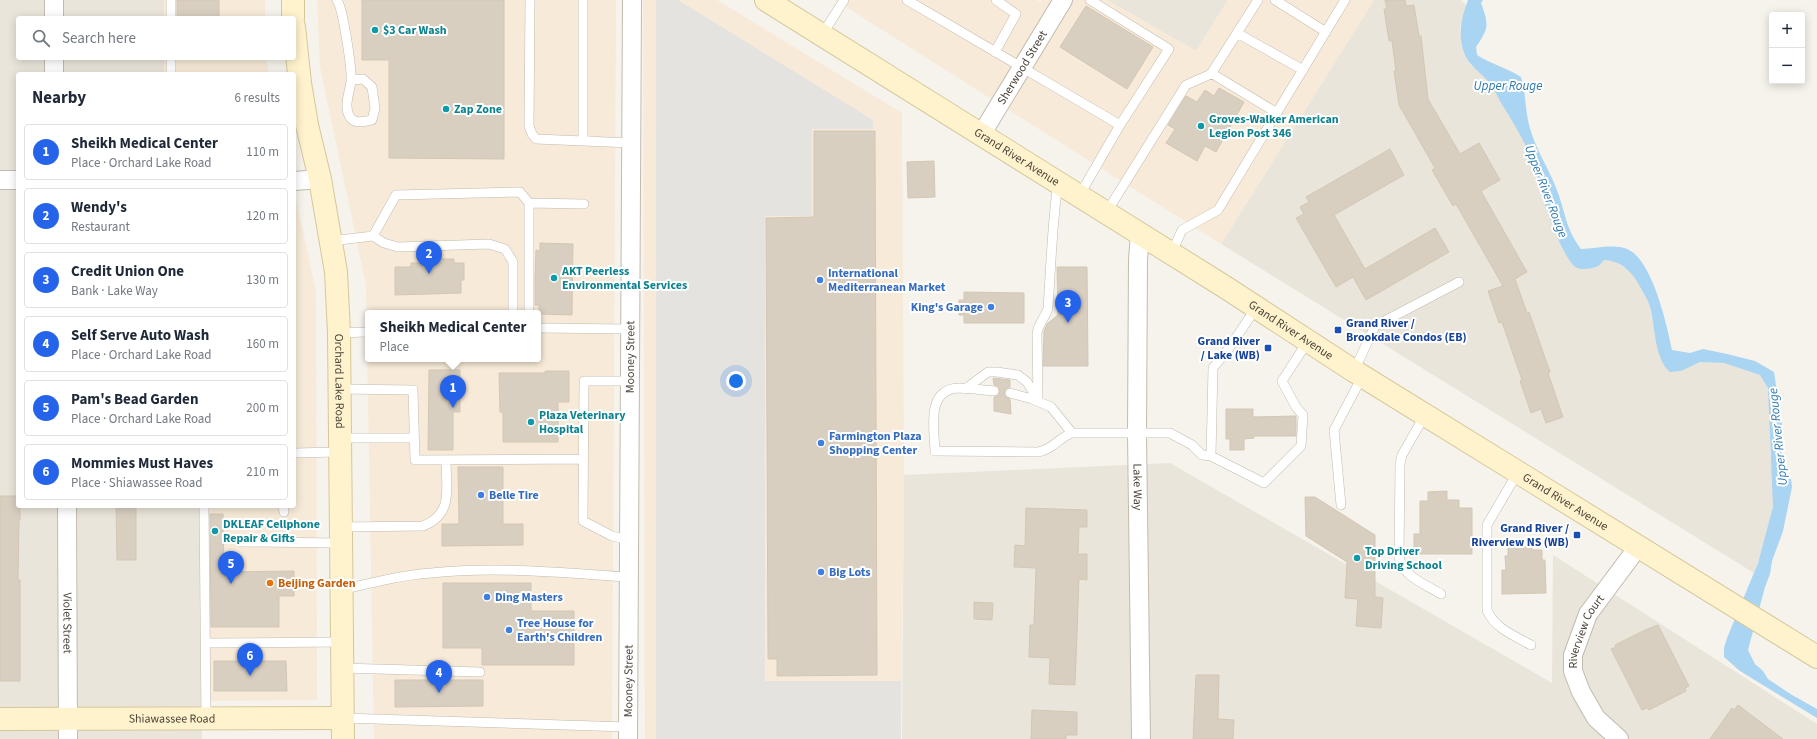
<!DOCTYPE html>
<html lang="en">
<head>
<meta charset="utf-8">
<style>
	:root { --surface:#fff; --page:#f6f6f7; --text:#1f2937; --muted:#747a83; --line:#e0e1e3; --accent:#2563eb }
	body { margin:0; font-family:"Source Sans 3",sans-serif; background:var(--page); color:var(--text) }
	.controls { position:absolute; right:12px; top:12px; display:grid; overflow:hidden; border-radius:4px; box-shadow:0 2px 10px #0003 }
	.controls button { width:36px; height:36px; display:grid; place-items:center; padding:0; border:0; border-bottom:1px solid var(--line); background:var(--surface); color:var(--text); font:20px sans-serif }
	.you { position:absolute; left:736px; top:381px; width:14px; height:14px; margin:-10px; border:3px solid #fff; border-radius:50%; background:#1a73e8; box-shadow:0 0 0 6px #1a73e833 }
	.badge { display:grid; place-items:center; width:26px; height:26px; border-radius:50%; background:var(--accent); color:#fff; font-size:13px; font-weight:700 }
	.pin { position:absolute; translate:-50% -33px; filter:drop-shadow(0 1px 2px #0008) }
	.pin::after { content:''; position:absolute; top:21px; width:14px; height:12px; background:inherit; clip-path:polygon(0 0,100% 0,50% 100%) }
	.popup { position:absolute; left:365px; top:310px; width:176px; height:52px; box-sizing:border-box; display:grid; place-content:center; border-radius:4px; background:var(--surface); filter:drop-shadow(0 1px 3px #0005); font-size:13px; white-space:nowrap; color:var(--muted) }
	.popup b { font-size:15px; color:var(--text) }
	.popup::after { content:''; position:absolute; left:50%; top:100%; margin-left:-8px; border:8px solid transparent; border-top-color:var(--surface) }
	.list { margin:0; padding:0; list-style:none }
	h2 { display:flex; justify-content:space-between; align-items:center; height:52px; margin:0; padding:0 16px; font-size:17px }
	h2 small { font-size:13px; font-weight:400; color:var(--muted) }
	.list li { display:grid; grid-template-columns:26px 1fr auto; gap:12px; align-items:center; box-sizing:border-box; height:56px; margin:0 8px 8px; padding:0 8px; border:1px solid var(--line); border-radius:4px }
	.list b { display:block; font-size:15px; white-space:nowrap }
	.list p { margin:0; font-size:13px; white-space:nowrap; color:var(--muted) }
	.list em { font-size:13px; font-style:normal; color:var(--muted) }
	.icon { flex:none; width:22px; height:22px; fill:none; stroke:currentColor; stroke-width:2; stroke-linecap:round; stroke-linejoin:round }
	.map { position:relative; flex:none; width:1817px; height:739px; overflow:hidden }
	.search { position:absolute; background:var(--surface); box-shadow:0 2px 10px #0003; left:16px; top:16px; width:280px; height:44px; display:flex; align-items:center; gap:10px; box-sizing:border-box; padding:0 14px; border-radius:4px; color:var(--muted); font-size:15px }
	.panel { position:absolute; background:var(--surface); box-shadow:0 2px 10px #0003; left:16px; top:72px; width:280px; height:436px; border-radius:4px }
	.map>svg:first-child { display:block }
	.residential { fill:#eae5da }
	.commercial { fill:#f7ead8; fill-rule:evenodd }
	.parking { fill:#e5e3e0 }
	.water { fill:#a9d4f2 }
	.building { fill:#d8cfc1; stroke:#d3c7b4 }
	.lines { fill:none; stroke-linecap:round; stroke-linejoin:round }
	.lane-casing { stroke:#c2bbae; stroke-width:10 }
	.street-casing { stroke:#c2bbae; stroke-width:20 }
	.secondary-casing { stroke:#d6c79b; stroke-width:24 }
	.lane { stroke:#fff; stroke-width:9 }
	.street { stroke:#fff; stroke-width:18 }
	.secondary { stroke:#fff3cd; stroke-width:22 }
	.culture-dot { fill:#0f9aa8; stroke:#fff; stroke-width:1.5 }
	.shop-dot { fill:#3f7fe0; stroke:#fff; stroke-width:1.5 }
	.transit-dot { fill:#1a4fb4; stroke:#fff; stroke-width:1.5 }
	.food-dot { fill:#e8710a; stroke:#fff; stroke-width:1.5 }
	.labels { text-anchor:middle; stroke-width:4; stroke-linejoin:round; paint-order:stroke }
	.culture-label { font-size:12px; font-weight:bold; fill:#0d838f; stroke:#fff; text-anchor:start }
	.street-label { font-size:12px; fill:#4b4439; stroke:#fff }
	.shop-label { font-size:12px; font-weight:bold; fill:#366cbe; stroke:#fff; text-anchor:start }
	.transit-label { font-size:12px; font-weight:bold; fill:#164399; stroke:#fff; text-anchor:end }
	.food-label { font-size:12px; font-weight:bold; fill:#c56008; stroke:#fff; text-anchor:start }
	.water-label { font-size:13px; font-style:italic; fill:#2e7ab2; stroke:#fff }
</style>
</head>
<body>
<div class="map">
<svg width="1817" height="739" viewBox="0 0 1817 739">
	<rect width="100%" height="100%" fill="#f6f3ec"/>
	<path class="residential" d="M0,0h164v18h-146v40h146v16h-146v432h184v233h-202z
		M1107,0h121l-32,51z
		M1374,0h87l5,5 -6,23 4,26 5,9 15,13 9,11 28,46 15,34 2,15 15,44 7,17 14,23 26,-2 4,-4h8l18,11 5,6 14,27 11,51 17,17 23,-10h5l19,1 36,12 4,4 3,5 3,13v55l3,18v37l-7,31 -12,35 -533,-329z
		M1170,463l382,220 1,-128 264,169v15h-915l2,-264z"/>
	<path class="commercial" d="M164,0h101v18h-101z
		M317,0h299l-4,739h-238l-8,-454 -46,-218zM368,313h170v46h-170z
		M643,0h74l185,113 2,362 -3,264h-256z
		M835,0h202l3,2 1,-2h66l89,51 32,-51h146l-153,244z
		M164,58h102l3,16h-105z
		M294,190l22,102 1,408 -115,1v-195h92z"/>
	<path class="parking" d="M656,0h22l195,120v9h-61v87h-47v465h136v58h-245z"/>
	<path class="water" d="M1468,0h15l-2,3c8,22 8,25 -5,44l1,8c14,9 30,13 44,22 5,16 4,32 8,48 6,24 21,45 29,68 8,22 8,36 23,56 14,0 35,-6 48,1 24,12 38,76 43,100l18,3 13,-4 24,5 28,7 19,11 8,53 -1,26 3,16 7,12 1,8 -9,44 -11,30 -2,13 -5,13 -17,63 7,14 8,7 5,8 24,16 25,14v9l-77,-47 -16,-14v-9l3,-10 31,-75 15,-56 -5,-119 -8,-13 -36,-12 -24,-1 -19,9 -11,1c-15,-12 -15,-44 -19,-61 -1,-6 -4,-12 -7,-17 -9,-18 -19,-33 -40,-34 -2,2 -4,5 -6,6 -7,3 -18,5 -24,0 -13,-13 -31,-64 -35,-83 -2,-6 -1,-12 -4,-18 -10,-23 -22,-43 -35,-64 -3,-5 -5,-11 -9,-16 -8,-12 -22,-18 -27,-32 -6,-18 -3,-35 4,-53z"/>
	<path class="building" d="M177,0h42v18h-42z
		M362,0h142v159l-115,-1v-98h-27z
		M1385,0h20l1,6 8,-1 5,31h2l7,63 32,55 19,-11 21,37 -19,11 46,81 -12,7 12,34 2,-1 21,60 -2,1 15,44 -17,6 -5,-14 -10,4 -11,-32 2,-1 -20,-58 -3,1 -11,-32 15,-5 -47,-82 -3,2 -21,-36 3,-2 -36,-63 -5,-34h2l-4,-30h-3l-5,-32h3z
		M1086,6l67,41 -26,42 -67,-42z
		M1219,88l25,14 -28,50 -11,-6 -8,15 -31,-18 9,-14 -7,-4 18,-29 11,6 8,-12 9,6z
		M814,131h61l2,544 -100,1v-17h-9l-2,-441 48,-1z
		M1390,149l14,26 -70,40 31,54 70,-41 14,24 -83,48 -13,-23 -17,10 -40,-69 8,-4 -4,-7 9,-5 -3,-5z
		M934,161l1,36 -27,1 -1,-36z
		M540,243l33,1 -1,71 -33,-1v-9h-4v-27l1,-28 4,1z
		M427,259h27v4h10v17h-3v13l-66,2v-28h16v-4h15z
		M1057,267h30l1,99h-45l1,-35 3,-7 11,-9z
		M964,292l60,1v30h-60v-8h-5v-15h5z
		M429,370h31v42h-7v38h-25z
		M545,371h24v31h-11v40h-55v-30h-3l-1,-39h46z
		M993,378l17,2v7l-4,2 -2,5 2,3 4,2 1,15 -17,-3v-14l5,-2 1,-4 -2,-5 -4,-1z
		M1226,409h27v8l43,-1v20h-42v2l-10,1v11h-14v-11h-4z
		M458,467h45v57h20v21l-81,1v-22h17z
		M1447,491v9h12v8h13v46h-58v-20h6v-33h8v-9z
		M0,496h18v10h2v14h-1l-1,60h2v101h-20z
		M1305,497h10l60,38v62l8,1 -2,30 -25,-2 2,-27 -13,-1 2,-36 -41,-26z
		M116,506h20v54h-19z
		M1026,508l61,2v17h-8l-1,27h9v26l-8,-1 -4,106 -26,-1 1,-26 -21,-1 1,-32h4l2,-57 -22,-1 1,-22 10,1z
		M210,514h13l1,58 70,-1v25h-15v31h-68z
		M1508,544h14v3h10v3h10v10h3l1,33 -44,1v-24h4l-1,-14h3z
		M443,583h88v28h43v54h-92v-17h-39z
		M974,602l19,1 -1,17 -18,-1z
		M1658,625l31,61 -4,2 1,3 -37,19 -2,-2 -5,2 -31,-61 5,-2 -1,-2 30,-15z
		M214,661h72l1,30h-73z
		M1196,675h23l-1,44 16,1 -1,19h-40z
		M395,680h88v26l-88,1z
		M1738,705l45,34h-73l22,-31 2,2z
		M1032,710l45,2v23h-11v4h-35z"/>
	<g class="lines">
		<defs>
			<path id="lane" d="M337,0c6,8 15,69 14,81 -1,10 -8,26 -1,36 5,8 15,4 22,3l3,-12 -3,-21 -9,-8 -12,1
				M530,0l-1,126 3,8 4,5 95,4
				M907,0l213,125 -41,71
				M1090,0l79,49 -49,76
				M1275,0l51,32
				M171,18v-18
				M1237,33l66,37
				M822,35l22,-35
				M995,52l21,-38 -20,-14
				M1211,73l66,40
				M171,74v-16
				M583,141v-141
				M529,203l55,1
				M1106,213l80,-128 25,-11 47,-74
				M373,236l23,-41 124,-3 9,11v110
				M331,241l42,-5 11,7 14,4 91,-3 16,5 8,13v51
				M1171,254l11,-24 36,-20 127,-210
				M538,328l92,1
				M339,333l29,-1
				M1354,371l21,-45 84,-44
				M340,389l73,1 2,70 168,-1
				M965,389l23,-17h9l21,3 9,7 11,18
				M994,391c-12,-1 -24,-3 -35,-3 -33,1 -25,40 -24,63l103,1c16,-3 20,-14 34,-19h98l22,12 10,10 9,1 2,-88 16,-20 27,-40
				M1010,393l22,6 19,8 21,26
				M1038,401l-1,-68c2,-11 10,-18 11,-25 3,-42 4,-84 10,-125
				M1425,415l-23,40 -2,9 -1,93c4,20 26,27 42,37
				M340,438h74
				M294,453l46,-1
				M1211,456l53,27 37,-37 2,-31 -7,-8 -14,-26 26,-40
				M1518,472l-31,53v85c7,18 28,26 44,35
				M1341,505l-7,-75 28,-53
				M204,506l2,212
				M283,506l1,6
				M341,527l82,-1c31,-12 23,-39 23,-66
				M629,540l-17,-4 -29,-15 1,-140h46
				M242,542l99,1
				M341,590c30,-7 60,-15 90,-17 66,-7 132,0 198,4
				M206,643l136,-1
				M342,668l138,4
				M343,718l285,9"/>
			<g id="street">
				<path d="M54,0v18"/>
				<path d="M54,58v16"/>
				<path id="s1" d="M981,135l82,-135"/>
				<path d="M0,180h18"/>
				<path d="M294,181l26,-2"/>
				<path id="s2" d="M1140,234l-2,26 -1,173 4,306"/>
				<path id="s3" d="M67,506l1,233"/>
				<path id="s4" d="M628,739l4,-739"/>
				<path id="s5" d="M1619,739l-23,-21 -15,-26 -8,-21v-16l15,-41 50,-67"/>
			</g>
			<g id="secondary">
				<path d="M293,0v18"/>
				<path id="s6" d="M766,0l459,287 129,84 463,286"/>
				<path id="s7" d="M294,27l6,56 7,42 13,54 16,93 3,61 4,406"/>
				<path id="s8" d="M0,719l343,-1"/>
			</g>
		</defs>
		<use href="#lane" class="lane-casing"/>
		<use href="#street" class="street-casing"/>
		<use href="#secondary" class="secondary-casing"/>
		<use href="#lane" class="lane"/>
		<use href="#street" class="street"/>
		<use href="#secondary" class="secondary"/>
	</g>
	<g class="culture-dot">
		<circle cx="375" cy="30" r="4"/>
		<circle cx="446" cy="109" r="4"/>
		<circle cx="1201" cy="126" r="4"/>
		<circle cx="554" cy="278" r="4"/>
		<circle cx="531" cy="422" r="4"/>
		<circle cx="215" cy="531" r="4"/>
		<circle cx="1357" cy="558" r="4"/>
	</g>
	<g class="shop-dot">
		<circle cx="820" cy="280" r="4"/>
		<circle cx="991" cy="307" r="4"/>
		<circle cx="821" cy="443" r="4"/>
		<circle cx="481" cy="495" r="4"/>
		<circle cx="821" cy="572" r="4"/>
		<circle cx="487" cy="597" r="4"/>
		<circle cx="509" cy="630" r="4"/>
	</g>
	<g class="transit-dot">
		<rect x="1334" y="326" width="8" height="8" rx="2"/>
		<rect x="1264" y="344" width="8" height="8" rx="2"/>
		<rect x="1573" y="531" width="8" height="8" rx="2"/>
	</g>
	<circle class="food-dot" cx="270" cy="583" r="4"/>
	<g class="labels">
		<g class="culture-label">
			<text x="383" y="34">$3 Car Wash</text>
			<text x="454" y="113">Zap Zone</text>
			<text x="1209" y="123">Groves-Walker American<tspan x="1209" dy="14">Legion Post 346</tspan></text>
			<text x="562" y="275">AKT Peerless<tspan x="562" dy="14">Environmental Services</tspan></text>
			<text x="539" y="419">Plaza Veterinary<tspan x="539" dy="14">Hospital</tspan></text>
			<text x="223" y="528">DKLEAF Cellphone<tspan x="223" dy="14">Repair &amp; Gifts</tspan></text>
			<text x="1365" y="555">Top Driver<tspan x="1365" dy="14">Driving School</tspan></text>
		</g>
		<g class="street-label">
			<text dy="4" stroke="none"><textPath href="#s1" startOffset="79">Sherwood Street</textPath></text>
			<text dy="4" stroke="none"><textPath href="#s6" startOffset="296">Grand River Avenue</textPath></text>
			<text dy="4" stroke="none"><textPath href="#s6" startOffset="620">Grand River Avenue</textPath></text>
			<text dy="4" stroke="none"><textPath href="#s4" startOffset="382">Mooney Street</textPath></text>
			<text dy="4" stroke="none"><textPath href="#s7" startOffset="358">Orchard Lake Road</textPath></text>
			<text dy="4" stroke="none"><textPath href="#s2" startOffset="253">Lake Way</textPath></text>
			<text dy="4" stroke="none"><textPath href="#s6" startOffset="944">Grand River Avenue</textPath></text>
			<text dy="4" stroke="none"><textPath href="#s3" startOffset="117">Violet Street</textPath></text>
			<text dy="4" stroke="none"><textPath href="#s5" startOffset="126">Riverview Court</textPath></text>
			<text dy="4" stroke="none"><textPath href="#s4" startOffset="58">Mooney Street</textPath></text>
			<text dy="4" stroke="none"><textPath href="#s8" startOffset="172">Shiawassee Road</textPath></text>
		</g>
		<g class="shop-label">
			<text x="828" y="277">International<tspan x="828" dy="14">Mediterranean Market</tspan></text>
			<text x="983" y="311" text-anchor="end">King's Garage</text>
			<text x="829" y="440">Farmington Plaza<tspan x="829" dy="14">Shopping Center</tspan></text>
			<text x="489" y="499">Belle Tire</text>
			<text x="829" y="576">Big Lots</text>
			<text x="495" y="601">Ding Masters</text>
			<text x="517" y="627">Tree House for<tspan x="517" dy="14">Earth's Children</tspan></text>
		</g>
		<g class="transit-label">
			<text x="1346" y="327" text-anchor="start">Grand River /<tspan x="1346" dy="14">Brookdale Condos (EB)</tspan></text>
			<text x="1260" y="345">Grand River<tspan x="1260" dy="14">/ Lake (WB)</tspan></text>
			<text x="1569" y="532">Grand River /<tspan x="1569" dy="14">Riverview NS (WB)</tspan></text>
		</g>
		<g class="food-label">
			<text x="278" y="587">Beijing Garden</text>
		</g>
		<g class="water-label">
			<text x="1508" y="90">Upper Rouge</text>
			<text transform="translate(1547 191) rotate(69)" y="5">Upper River Rouge</text>
			<text transform="translate(1777 437) rotate(-96)" y="5">Upper River Rouge</text>
		</g>
	</g>
</svg>
<div class="controls">
<button>+</button>
<button>−</button>
</div>
<div class="you"></div>
<div class="pin badge" style="left:453px;top:408px">1</div>
<div class="popup"><b>Sheikh Medical Center</b>Place</div>
<div class="pin badge" style="left:429px;top:274px">2</div>
<div class="pin badge" style="left:1068px;top:323px">3</div>
<div class="pin badge" style="left:439px;top:693px">4</div>
<div class="pin badge" style="left:231px;top:584px">5</div>
<div class="pin badge" style="left:250px;top:676px">6</div>
<div class="search"><svg class="icon" aria-label="search" viewBox="0 0 24 24"><circle cx="10" cy="10" r="6"/><path d="M15 15l6 6"/></svg>Search here</div>
<section class="panel">
<h2>Nearby<small>6 results</small></h2>
<ul class="list">
<li><span class="badge">1</span><div><b>Sheikh Medical Center</b><p>Place · Orchard Lake Road</p></div><em>110 m</em></li>
<li><span class="badge">2</span><div><b>Wendy's</b><p>Restaurant</p></div><em>120 m</em></li>
<li><span class="badge">3</span><div><b>Credit Union One</b><p>Bank · Lake Way</p></div><em>130 m</em></li>
<li><span class="badge">4</span><div><b>Self Serve Auto Wash</b><p>Place · Orchard Lake Road</p></div><em>160 m</em></li>
<li><span class="badge">5</span><div><b>Pam's Bead Garden</b><p>Place · Orchard Lake Road</p></div><em>200 m</em></li>
<li><span class="badge">6</span><div><b>Mommies Must Haves</b><p>Place · Shiawassee Road</p></div><em>210 m</em></li>
</ul>
</section>
</div>
</body>
</html>
